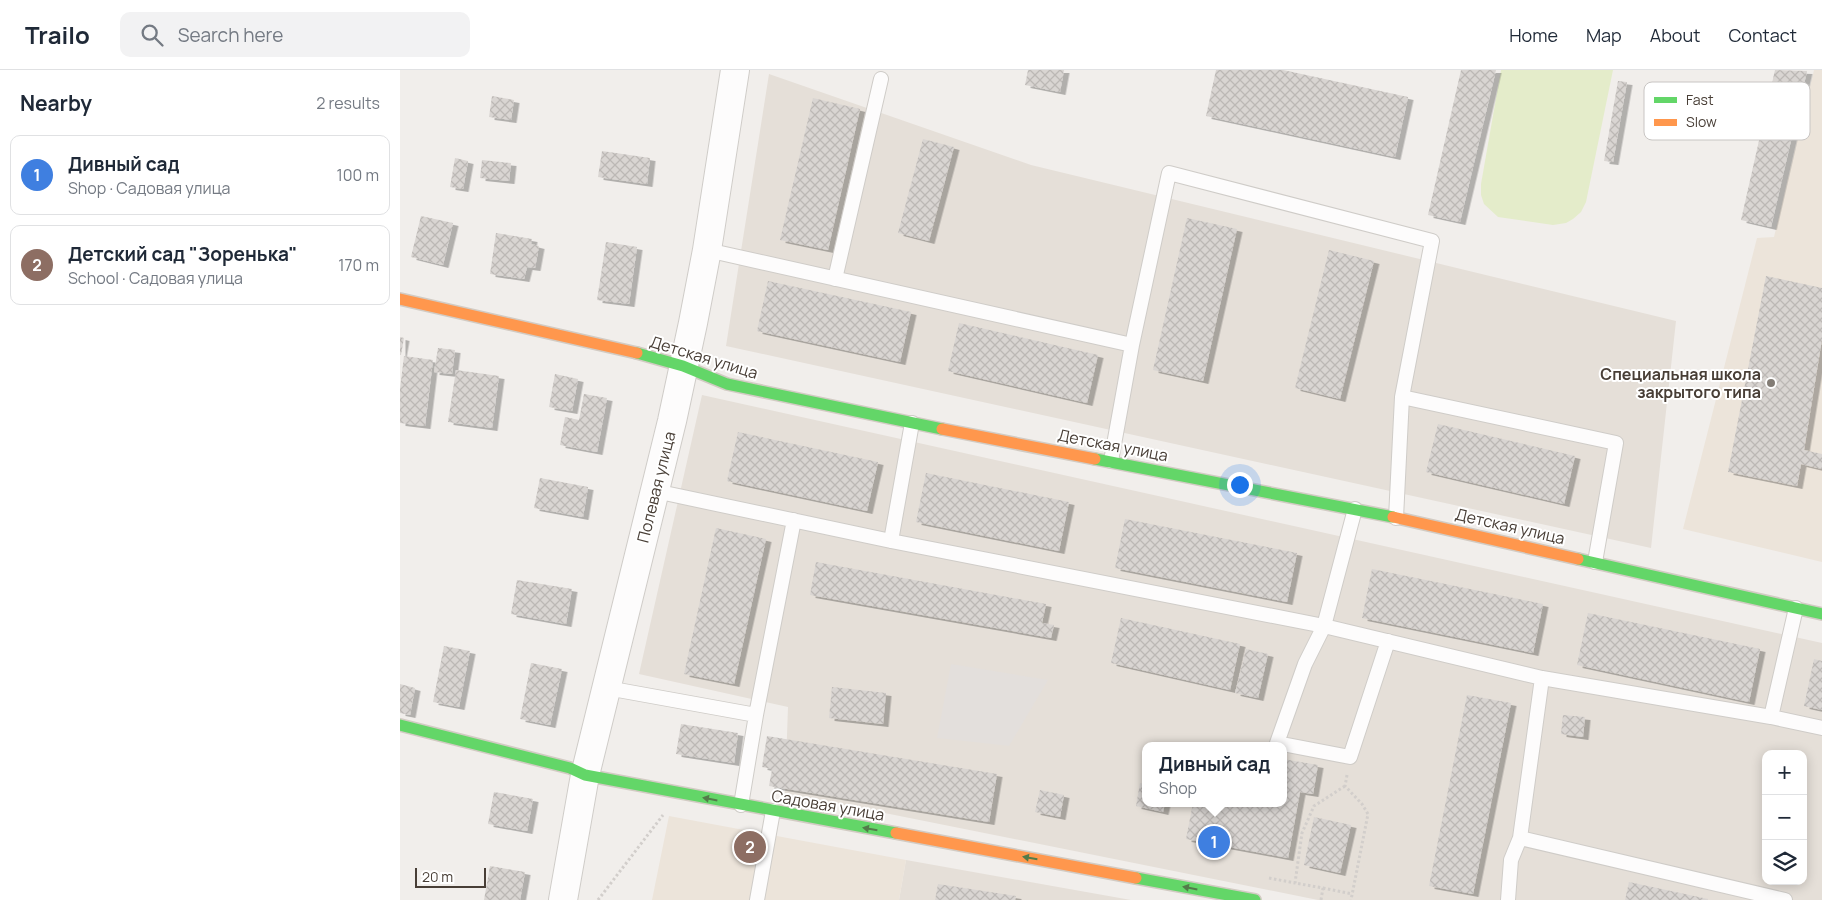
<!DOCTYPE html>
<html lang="en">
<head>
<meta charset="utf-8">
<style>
	:root { --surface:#fff; --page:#f2f2f3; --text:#1f2937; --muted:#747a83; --line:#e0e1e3; --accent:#837c75 }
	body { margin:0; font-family:Manrope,sans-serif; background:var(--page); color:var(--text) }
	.controls { position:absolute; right:15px; bottom:15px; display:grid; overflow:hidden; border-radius:10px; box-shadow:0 2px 12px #0003 }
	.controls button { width:45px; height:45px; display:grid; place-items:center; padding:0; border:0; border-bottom:1px solid var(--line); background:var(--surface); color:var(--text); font:25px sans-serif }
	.scale { position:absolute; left:15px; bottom:12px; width:71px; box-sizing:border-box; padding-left:5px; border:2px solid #483e36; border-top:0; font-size:14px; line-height:18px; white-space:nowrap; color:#483e36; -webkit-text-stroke:4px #fff; paint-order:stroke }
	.you { position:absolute; left:839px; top:414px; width:18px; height:18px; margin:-12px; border:4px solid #fff; border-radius:50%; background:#1a73e8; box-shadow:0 0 0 8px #1a73e833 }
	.badge { display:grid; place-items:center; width:32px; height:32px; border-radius:50%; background:var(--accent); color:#fff; font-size:16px; font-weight:700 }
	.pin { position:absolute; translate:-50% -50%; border:2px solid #fff; box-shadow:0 1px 5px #0006 }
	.popup { position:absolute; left:742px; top:672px; width:145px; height:65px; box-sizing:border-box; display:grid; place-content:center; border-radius:10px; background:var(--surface); filter:drop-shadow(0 1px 4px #0005); font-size:16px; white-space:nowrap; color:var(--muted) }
	.popup b { font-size:19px; color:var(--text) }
	.popup::after { content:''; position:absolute; left:50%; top:100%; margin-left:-10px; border:10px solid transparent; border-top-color:var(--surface) }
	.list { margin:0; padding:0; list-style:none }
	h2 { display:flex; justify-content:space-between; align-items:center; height:65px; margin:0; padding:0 20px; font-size:21px }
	h2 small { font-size:16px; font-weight:400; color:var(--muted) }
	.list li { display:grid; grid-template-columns:32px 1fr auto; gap:15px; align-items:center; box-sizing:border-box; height:80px; margin:0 10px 10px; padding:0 10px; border:1px solid var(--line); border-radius:10px }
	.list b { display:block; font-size:19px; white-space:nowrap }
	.list p { margin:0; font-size:16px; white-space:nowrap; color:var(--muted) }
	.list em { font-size:16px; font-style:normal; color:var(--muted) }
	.icon { flex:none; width:28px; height:28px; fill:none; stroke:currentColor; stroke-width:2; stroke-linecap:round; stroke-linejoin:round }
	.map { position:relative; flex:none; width:1422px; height:830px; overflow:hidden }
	header { display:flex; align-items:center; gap:30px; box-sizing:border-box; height:70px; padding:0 25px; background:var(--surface); border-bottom:1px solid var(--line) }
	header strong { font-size:24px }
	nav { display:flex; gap:28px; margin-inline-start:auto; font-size:18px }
	.search { width:350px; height:45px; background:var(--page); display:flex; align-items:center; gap:12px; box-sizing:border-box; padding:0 18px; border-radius:10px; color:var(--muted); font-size:19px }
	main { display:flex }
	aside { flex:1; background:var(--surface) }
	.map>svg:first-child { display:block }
	.residential { fill:#e5dfd8; fill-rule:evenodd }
	.education { fill:#ece4da }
	.grass { fill:#e4ecca }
	.parking { fill:#e3dfdc }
	.building { fill:url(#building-cross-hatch); filter:url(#shadow) }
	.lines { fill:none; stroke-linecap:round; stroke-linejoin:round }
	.lane-casing { stroke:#cfccc8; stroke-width:16 }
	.street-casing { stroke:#cfccc8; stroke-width:30 }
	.fast-casing { stroke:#d2cbc3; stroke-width:14 }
	.slow-casing { stroke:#d2cbc3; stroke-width:14 }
	.path { stroke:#d2cecb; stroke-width:3; stroke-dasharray:2.5 2.5; stroke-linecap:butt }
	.lane { stroke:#fdfcfc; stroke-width:14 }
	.street { stroke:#fdfcfc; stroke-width:28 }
	.fast { stroke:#63d668; stroke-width:11 }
	.slow { stroke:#ff974d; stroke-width:11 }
	.oneway { fill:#537b4a }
	.poi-dot { fill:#837c75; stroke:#fff; stroke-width:2 }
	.labels { text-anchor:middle; stroke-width:4; stroke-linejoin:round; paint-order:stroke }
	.street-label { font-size:16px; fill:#483e36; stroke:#fff }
	.poi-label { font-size:16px; font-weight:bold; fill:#483e36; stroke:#fff; text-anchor:end }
	.key { fill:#fff; stroke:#c8c5c3; stroke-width:1 }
	.key-label { font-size:14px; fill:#483e36 }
</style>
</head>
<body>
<header>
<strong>Trailo</strong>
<div class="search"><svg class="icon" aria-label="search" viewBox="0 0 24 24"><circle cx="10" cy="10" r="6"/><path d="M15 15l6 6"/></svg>Search here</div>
<nav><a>Home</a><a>Map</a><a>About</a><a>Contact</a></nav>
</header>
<main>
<aside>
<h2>Nearby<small>2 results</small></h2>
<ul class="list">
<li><span class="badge" style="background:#3f7fe0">1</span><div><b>Дивный сад</b><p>Shop · Садовая улица</p></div><em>100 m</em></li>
<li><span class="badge" style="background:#8d6e63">2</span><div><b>Детский сад &quot;Зоренька&quot;</b><p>School · Садовая улица</p></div><em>170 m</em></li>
</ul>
</aside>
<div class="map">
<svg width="1422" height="830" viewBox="0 0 1422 830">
	<defs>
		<pattern id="building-cross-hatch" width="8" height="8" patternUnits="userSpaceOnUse" patternTransform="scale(1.25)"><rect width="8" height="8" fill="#d9d5d2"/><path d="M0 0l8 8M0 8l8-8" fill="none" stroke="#bcb8b5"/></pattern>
		<filter id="shadow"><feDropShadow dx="5.5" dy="3" stdDeviation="0" flood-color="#0004"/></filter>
	</defs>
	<rect width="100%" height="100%" fill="#f1eeeb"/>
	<path class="residential" d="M369,4l262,91 645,156 -25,227 -925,-202z
		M302,325l1120,248v257h-504l-533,-107 3,-86 -149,-33zM745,676h138v57h-138zM1366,684h37v127h-37z
		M506,790l225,40h-232z"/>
	<path class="education" d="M1414,0h8v492l-139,-33 74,-291 17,-1z
		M269,746l237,44 -7,40h-247z"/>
	<path class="grass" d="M1101,0h112l-27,132 -5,10 -8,7 -7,4 -13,2 -55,-8 -14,-13 -3,-9v-11z"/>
	<path class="parking" d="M551,594l97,16 -39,66 -72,-8z"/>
	<path class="building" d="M628,0h36l-4,22 -35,-7z
		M816,0h67l125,27 -13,60 -189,-41z
		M1061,0h35l-36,152 -32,-7z
		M1375,0l32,1 -36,156 -30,-7z
		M1218,11l9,1 -14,80 -9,-1z
		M1250,24l20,6 -3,10 -19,-6z
		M92,26l22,4 -3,20 -22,-3z
		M413,28l47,11 -32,141 -48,-10z
		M1248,41l20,5 -3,10 -19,-5z
		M523,69l31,8 -25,94 -31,-8z
		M202,81l48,7 -3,26 -49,-7z
		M55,88l13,3 -5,28 -13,-2z
		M82,90l29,3 -2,18 -29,-3z
		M21,146l32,7 -10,42 -32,-8z
		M787,148l50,11 -34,152 -50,-11z
		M96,163l36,6 -1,5 8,2 -4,22 -8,-1 -3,12 -34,-5z
		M206,172l31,5 -8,57 -32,-4z
		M929,180l45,11 -34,138 -45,-11z
		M1366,206l56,12v51l-18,111 18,4v15l-21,-5 -4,22 -69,-14z
		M368,211l143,31 -11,50 -143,-31z
		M559,253l139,32 -11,48 -139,-32z
		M0,267l4,1 -3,17h-1z
		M38,278l17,2 -3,24 -18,-2z
		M4,286l29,4 -8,66 -25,-3v-34z
		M56,300l43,6 -7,52 -44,-6z
		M155,304l23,5 -6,32 -23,-4z
		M184,324l23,4 -10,54 -37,-7 5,-28 14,3z
		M1038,354l137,32 -11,48 -138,-32z
		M338,362l140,30 -11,49 -140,-30z
		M526,403l143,29 -10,49 -143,-29z
		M140,408l48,9 -5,30 -49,-9z
		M725,449l172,34 -10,49 -172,-34z
		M316,458l50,11 -32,145 -50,-10z
		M416,492l230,42 -4,19 12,2 -3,13 -241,-43z
		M972,499l171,35 -10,49 -171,-35z
		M117,510l55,9 -6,35 -55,-10z
		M1188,543l172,36 -11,53 -172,-37z
		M721,548l119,26 -10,46 -119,-27z
		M44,576l26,5 -11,56 -26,-5z
		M846,579l22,5 -10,44 -23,-5z
		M1414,589l8,2v49l-18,-4z
		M131,593l31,6 -12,56 -30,-6z
		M0,614l15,4 -5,27 -10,-2z
		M432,617l54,6 -3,31 -54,-6z
		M1067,625l44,8 -38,191 -44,-8z
		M1163,645l22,2 -2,20 -22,-3z
		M281,654l57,9 -4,30 -58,-9z
		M367,666l230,38 -8,48 -220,-36 3,-17 -10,-2z
		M804,672l17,3v1h-18z
		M883,689l35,6 -5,29 -13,-2 -12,66 -102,-19 7,-36h90z
		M740,713l5,1v19h20l-2,9 -27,-6z
		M640,720l24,5 -4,22 -25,-5z
		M94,722l39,7 -6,32 -39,-7z
		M914,747l37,8 -11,48 -36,-8z
		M90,796l35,6 -5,28h-36z
		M1229,812l79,17v1h-83z
		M538,814l78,12 -1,4h-80z"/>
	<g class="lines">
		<defs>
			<path id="lane" d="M307,180l425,95 -21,116
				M435,209l46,-200
				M732,275l37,-172 263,68 -30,156 -6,121
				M1002,327l214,46 -21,119
				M255,421l236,50 433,85 218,52 229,39 51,11
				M955,439l-31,117 -19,38 -28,79 73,14 38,-116
				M491,471l21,-118
				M207,618l149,27
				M1371,647l25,-109
				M341,735l15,-90 38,-195
				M1120,768l265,62
				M357,830l16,-89
				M1108,830l3,-40 9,-22 22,-160"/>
			<path id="street" d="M163,830l22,-125 87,-354 21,-98 14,-73 28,-180"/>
			<path id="fast" d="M237,283l46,13 44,18 215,45
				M695,389l298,58
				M1178,489l244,55
				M0,655l170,43 15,7 311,58
				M736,808l119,22"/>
			<path id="slow" d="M0,229l237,54
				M542,359l153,30
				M993,447l185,42
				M496,763l240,45"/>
		</defs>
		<use href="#lane" class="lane-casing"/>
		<use href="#street" class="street-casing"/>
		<use href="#fast" class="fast-casing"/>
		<use href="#slow" class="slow-casing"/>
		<path class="path" d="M947,705l-2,11 17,18 6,10 -17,86
			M869,808l26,5
			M923,818l29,6
			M198,830l65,-85
			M921,830l2,-12 -28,-5 7,-50 12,-27 31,-20"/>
		<use href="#lane" class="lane"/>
		<use href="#street" class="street"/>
		<use href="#fast" class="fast"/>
		<use href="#slow" class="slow"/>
	</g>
	<defs><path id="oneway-solid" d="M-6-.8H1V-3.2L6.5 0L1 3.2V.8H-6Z" transform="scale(1.25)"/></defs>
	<g class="oneway">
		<use href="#oneway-solid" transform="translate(310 729) rotate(-169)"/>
		<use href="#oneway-solid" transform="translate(470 759) rotate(-170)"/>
		<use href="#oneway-solid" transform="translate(630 788) rotate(-170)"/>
		<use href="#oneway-solid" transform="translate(790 818) rotate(-169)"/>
	</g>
	<circle class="poi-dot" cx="1371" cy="313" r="5"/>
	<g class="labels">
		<g class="street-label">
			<text transform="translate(304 287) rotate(17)" y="6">Детская улица</text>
			<text transform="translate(713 375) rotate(11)" y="6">Детская улица</text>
			<text transform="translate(256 417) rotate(-76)" y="6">Полевая улица</text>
			<text transform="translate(1110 456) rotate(13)" y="6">Детская улица</text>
			<text transform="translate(428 735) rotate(10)" y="6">Садовая улица</text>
		</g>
		<g class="poi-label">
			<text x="1361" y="310">Специальная школа<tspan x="1361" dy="18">закрытого типа</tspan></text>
		</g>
	</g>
	<rect x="1244" y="12" width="166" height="58" rx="8" class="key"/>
	<rect x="1254" y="27" width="23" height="6" fill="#63d668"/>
	<rect x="1254" y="49" width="23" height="7" fill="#ff974d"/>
	<g class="key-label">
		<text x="1286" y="35">Fast</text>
		<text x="1286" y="57">Slow</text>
	</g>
</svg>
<div class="controls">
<button>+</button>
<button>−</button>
<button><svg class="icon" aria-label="layers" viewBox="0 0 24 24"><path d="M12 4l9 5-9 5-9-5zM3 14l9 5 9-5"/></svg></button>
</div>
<div class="scale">20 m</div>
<div class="you"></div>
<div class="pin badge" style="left:814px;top:772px;background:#3f7fe0">1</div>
<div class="popup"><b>Дивный сад</b>Shop</div>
<div class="pin badge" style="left:350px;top:777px;background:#8d6e63">2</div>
</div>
</main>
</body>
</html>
